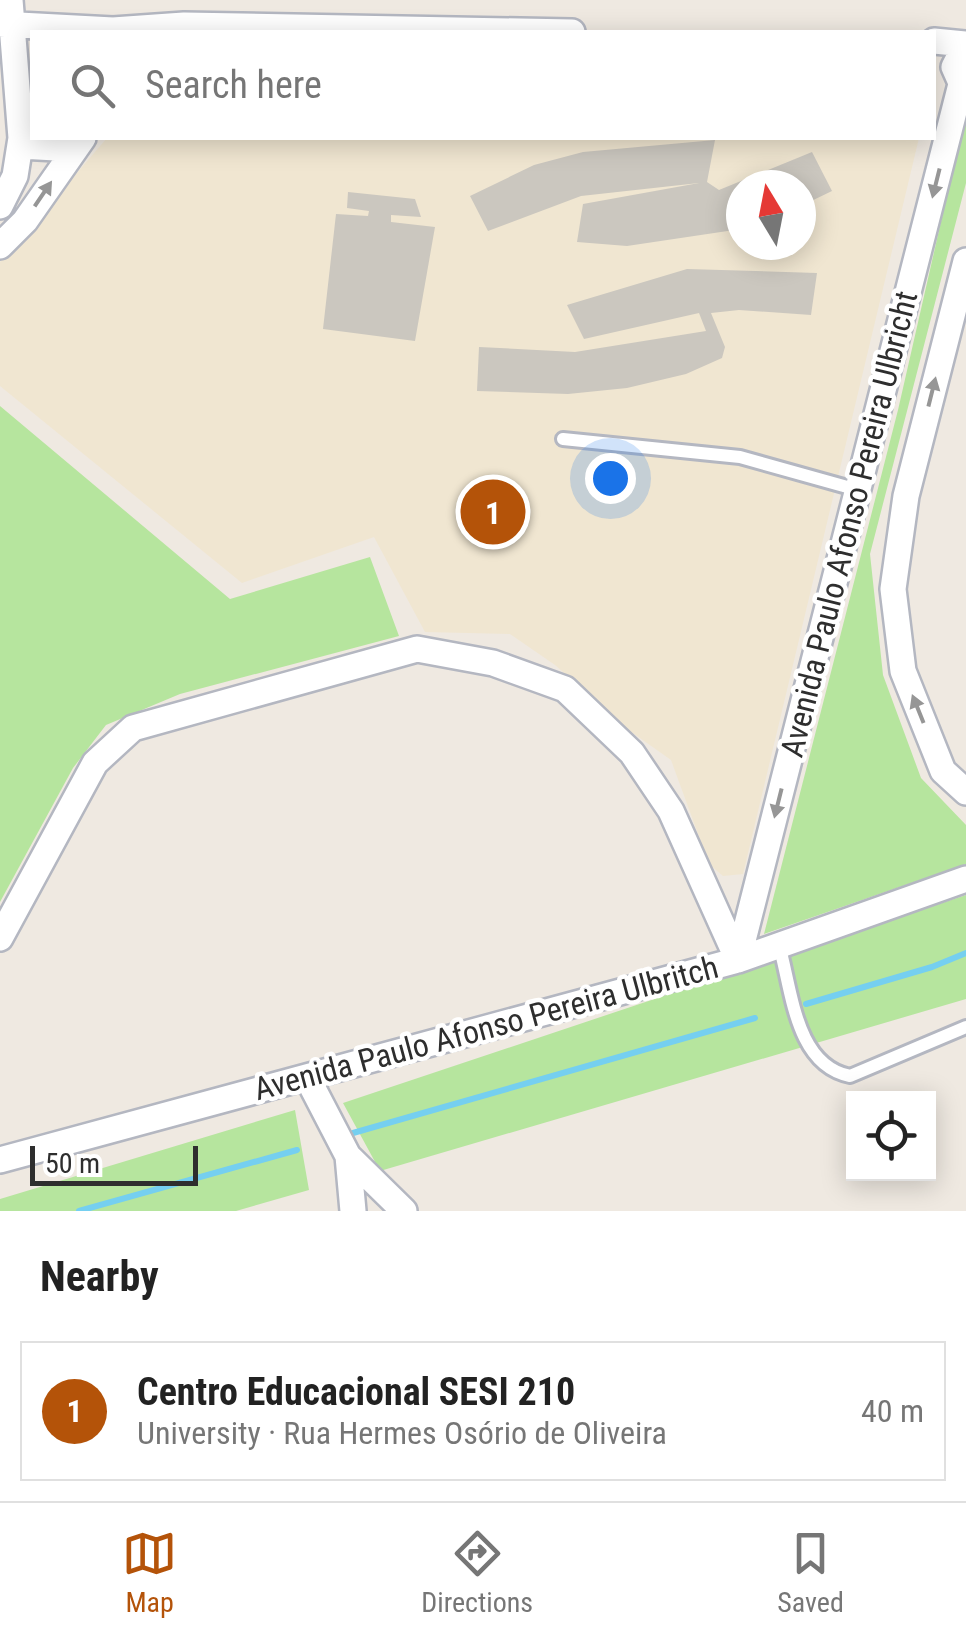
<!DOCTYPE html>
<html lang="en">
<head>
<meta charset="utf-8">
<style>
	:root { --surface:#fff; --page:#f6f6f6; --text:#222; --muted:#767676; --line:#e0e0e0; --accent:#b45309 }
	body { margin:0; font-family:"Roboto Condensed",sans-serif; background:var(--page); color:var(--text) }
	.controls { position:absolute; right:30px; bottom:30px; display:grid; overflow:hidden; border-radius:0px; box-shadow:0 5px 25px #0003 }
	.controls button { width:90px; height:90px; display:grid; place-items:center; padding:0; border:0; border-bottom:2px solid var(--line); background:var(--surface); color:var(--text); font:50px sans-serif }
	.compass { position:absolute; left:726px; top:170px; width:90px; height:90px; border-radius:50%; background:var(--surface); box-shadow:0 5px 25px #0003; rotate:350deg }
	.scale { position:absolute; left:30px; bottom:25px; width:168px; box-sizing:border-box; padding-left:10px; border:5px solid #2e2e2e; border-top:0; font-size:28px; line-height:35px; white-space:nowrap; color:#2e2e2e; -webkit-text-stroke:8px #fff; paint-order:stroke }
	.you { position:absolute; left:610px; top:478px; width:35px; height:35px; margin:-25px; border:8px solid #fff; border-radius:50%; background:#1a73e8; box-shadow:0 0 0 15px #1a73e833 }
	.badge { display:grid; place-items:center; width:65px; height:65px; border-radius:50%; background:var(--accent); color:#fff; font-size:32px; font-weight:700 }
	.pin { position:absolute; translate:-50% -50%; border:5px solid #fff; box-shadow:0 2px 10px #0006 }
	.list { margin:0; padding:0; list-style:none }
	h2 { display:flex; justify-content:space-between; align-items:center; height:130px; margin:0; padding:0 40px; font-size:42px }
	h2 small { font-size:32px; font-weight:400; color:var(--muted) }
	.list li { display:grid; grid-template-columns:65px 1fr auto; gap:30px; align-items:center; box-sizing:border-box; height:140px; margin:0 20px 20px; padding:0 20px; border:2px solid var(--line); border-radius:0px }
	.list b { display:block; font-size:38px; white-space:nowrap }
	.list p { margin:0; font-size:32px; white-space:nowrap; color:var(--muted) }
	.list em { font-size:32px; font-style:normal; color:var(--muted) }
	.icon { flex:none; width:55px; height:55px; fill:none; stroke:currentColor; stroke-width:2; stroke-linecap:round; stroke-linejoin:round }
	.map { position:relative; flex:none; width:966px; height:1211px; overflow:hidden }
	.search { position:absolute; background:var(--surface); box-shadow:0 5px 25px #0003; left:30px; right:30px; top:30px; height:110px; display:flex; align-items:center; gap:25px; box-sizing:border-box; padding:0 35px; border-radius:0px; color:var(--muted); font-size:38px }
	.sheet { height:290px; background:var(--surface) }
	nav { display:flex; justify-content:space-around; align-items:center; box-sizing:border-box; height:140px; border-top:2px solid var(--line); background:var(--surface); font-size:28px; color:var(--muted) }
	nav a { display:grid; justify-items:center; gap:5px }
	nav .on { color:var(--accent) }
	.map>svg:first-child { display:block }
	.education { fill:#f0e6d1; fill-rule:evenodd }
	.green { fill:#b6e59e }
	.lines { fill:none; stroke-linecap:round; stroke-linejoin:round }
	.stream { stroke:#75cff0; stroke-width:6 }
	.building { fill:#cbc7bf }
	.lane-casing { stroke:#b4b7c1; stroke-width:18 }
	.street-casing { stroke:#b4b7c1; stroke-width:30 }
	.lane { stroke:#fff; stroke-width:12 }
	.street { stroke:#fff; stroke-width:25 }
	.oneway { fill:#969696 }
	.labels { text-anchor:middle; stroke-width:9; stroke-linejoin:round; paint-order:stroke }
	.street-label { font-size:32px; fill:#2e2e2e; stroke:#fff }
</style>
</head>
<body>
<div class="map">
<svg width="966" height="1211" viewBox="0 0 966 1211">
	<rect width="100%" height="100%" fill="#efe9e1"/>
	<path class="education" d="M107,138h812l-176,736 -20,2 -14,-12 -38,-104 -41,-29 -75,-66 -45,-31 -85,-2 -51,-95 -132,46 -242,-197v-124zM741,185h60v60h-60z"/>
	<path class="green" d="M966,112v71l-96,371 13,121 38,103 45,47v39l-202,70 134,-524z
		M0,406l230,193 140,-42 29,79 -219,58 -74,31 -33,43 -73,134z
		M966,895v104l-586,172 -37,-68z
		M295,1110l14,80 -73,21h-236v-12z"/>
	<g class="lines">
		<path class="stream" d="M806,1004l126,-37 34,-14
			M353,1133l402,-115
			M79,1211l218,-61"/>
	</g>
	<path class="building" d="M715,140l-8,42 12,8 93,-38 20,39 -31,15v-21h-60v44l-114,17 -50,-4 6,-38 116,-21 -118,13 -93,35 -18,-35 64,-31 49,-13z
		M348,192l67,7 6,18 -30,-2v7l44,5 -20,114 -92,-12 13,-115 32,2 1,-5 -22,-3z
		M687,269l130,4 -6,42 -72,-5 -28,3 14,34 -3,11 -36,16 -59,14 -59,6 -91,-3 2,-44 96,5 131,-21 -7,-18 -115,26 -17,-34z"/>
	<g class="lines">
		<defs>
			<path id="lane" d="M563,439l177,18 118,33
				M779,945c13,45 16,120 71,131l116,-49"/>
			<path id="street" d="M0,24l113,6 71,-5 388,7
				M934,41l32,3
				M966,44l-12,23 12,27
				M20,146l54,3
				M0,206l15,-30 6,-38 -11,-138
				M0,246l25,-25 58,-83
				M966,261l-60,235 -13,93 10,82 40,100 23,21
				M0,938l95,-175 38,-35 284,-79 76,14 72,26 67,64 39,58 67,149
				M738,960l222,-872
				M307,1077l41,79 56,55
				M348,1156l5,55
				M0,1160l738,-200 228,-81"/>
		</defs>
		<use href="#lane" class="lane-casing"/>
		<use href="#street" class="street-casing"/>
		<use href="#lane" class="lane"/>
		<use href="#street" class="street"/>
	</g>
	<defs><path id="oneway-solid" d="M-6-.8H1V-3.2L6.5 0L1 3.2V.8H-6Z" transform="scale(2.5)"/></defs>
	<g class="oneway">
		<use href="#oneway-solid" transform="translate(936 183) rotate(104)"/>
		<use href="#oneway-solid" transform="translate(43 194) rotate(-56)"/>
		<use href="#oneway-solid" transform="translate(932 392) rotate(-76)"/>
		<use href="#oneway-solid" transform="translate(918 709) rotate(-112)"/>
		<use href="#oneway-solid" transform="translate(778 803) rotate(104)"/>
	</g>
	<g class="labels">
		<g class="street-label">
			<text transform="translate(849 524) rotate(-76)" y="11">Avenida Paulo Afonso Pereira Ulbricht</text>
			<text transform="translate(486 1028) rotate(-15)" y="11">Avenida Paulo Afonso Pereira Ulbritch</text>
		</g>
	</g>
</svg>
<div class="controls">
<button><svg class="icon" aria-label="locate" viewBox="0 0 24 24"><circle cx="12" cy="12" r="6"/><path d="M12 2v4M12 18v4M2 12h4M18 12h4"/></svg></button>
</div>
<svg class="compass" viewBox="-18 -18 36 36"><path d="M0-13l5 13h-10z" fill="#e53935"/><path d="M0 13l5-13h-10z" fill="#767676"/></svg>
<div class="scale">50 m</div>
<div class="you"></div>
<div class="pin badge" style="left:493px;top:512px">1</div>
<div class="search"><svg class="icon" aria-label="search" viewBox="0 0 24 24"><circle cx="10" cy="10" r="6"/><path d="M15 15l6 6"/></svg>Search here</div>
</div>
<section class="sheet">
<h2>Nearby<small></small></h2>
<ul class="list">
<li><span class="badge">1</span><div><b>Centro Educacional SESI 210</b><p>University · Rua Hermes Osório de Oliveira</p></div><em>40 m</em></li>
</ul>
</section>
<nav>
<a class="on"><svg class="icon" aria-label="map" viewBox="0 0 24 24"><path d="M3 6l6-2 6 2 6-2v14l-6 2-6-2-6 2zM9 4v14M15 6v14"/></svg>Map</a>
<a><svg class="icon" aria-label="directions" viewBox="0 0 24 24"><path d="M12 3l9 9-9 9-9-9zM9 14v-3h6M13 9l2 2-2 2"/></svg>Directions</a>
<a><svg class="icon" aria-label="saved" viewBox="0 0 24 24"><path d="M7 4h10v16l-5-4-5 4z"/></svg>Saved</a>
</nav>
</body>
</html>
